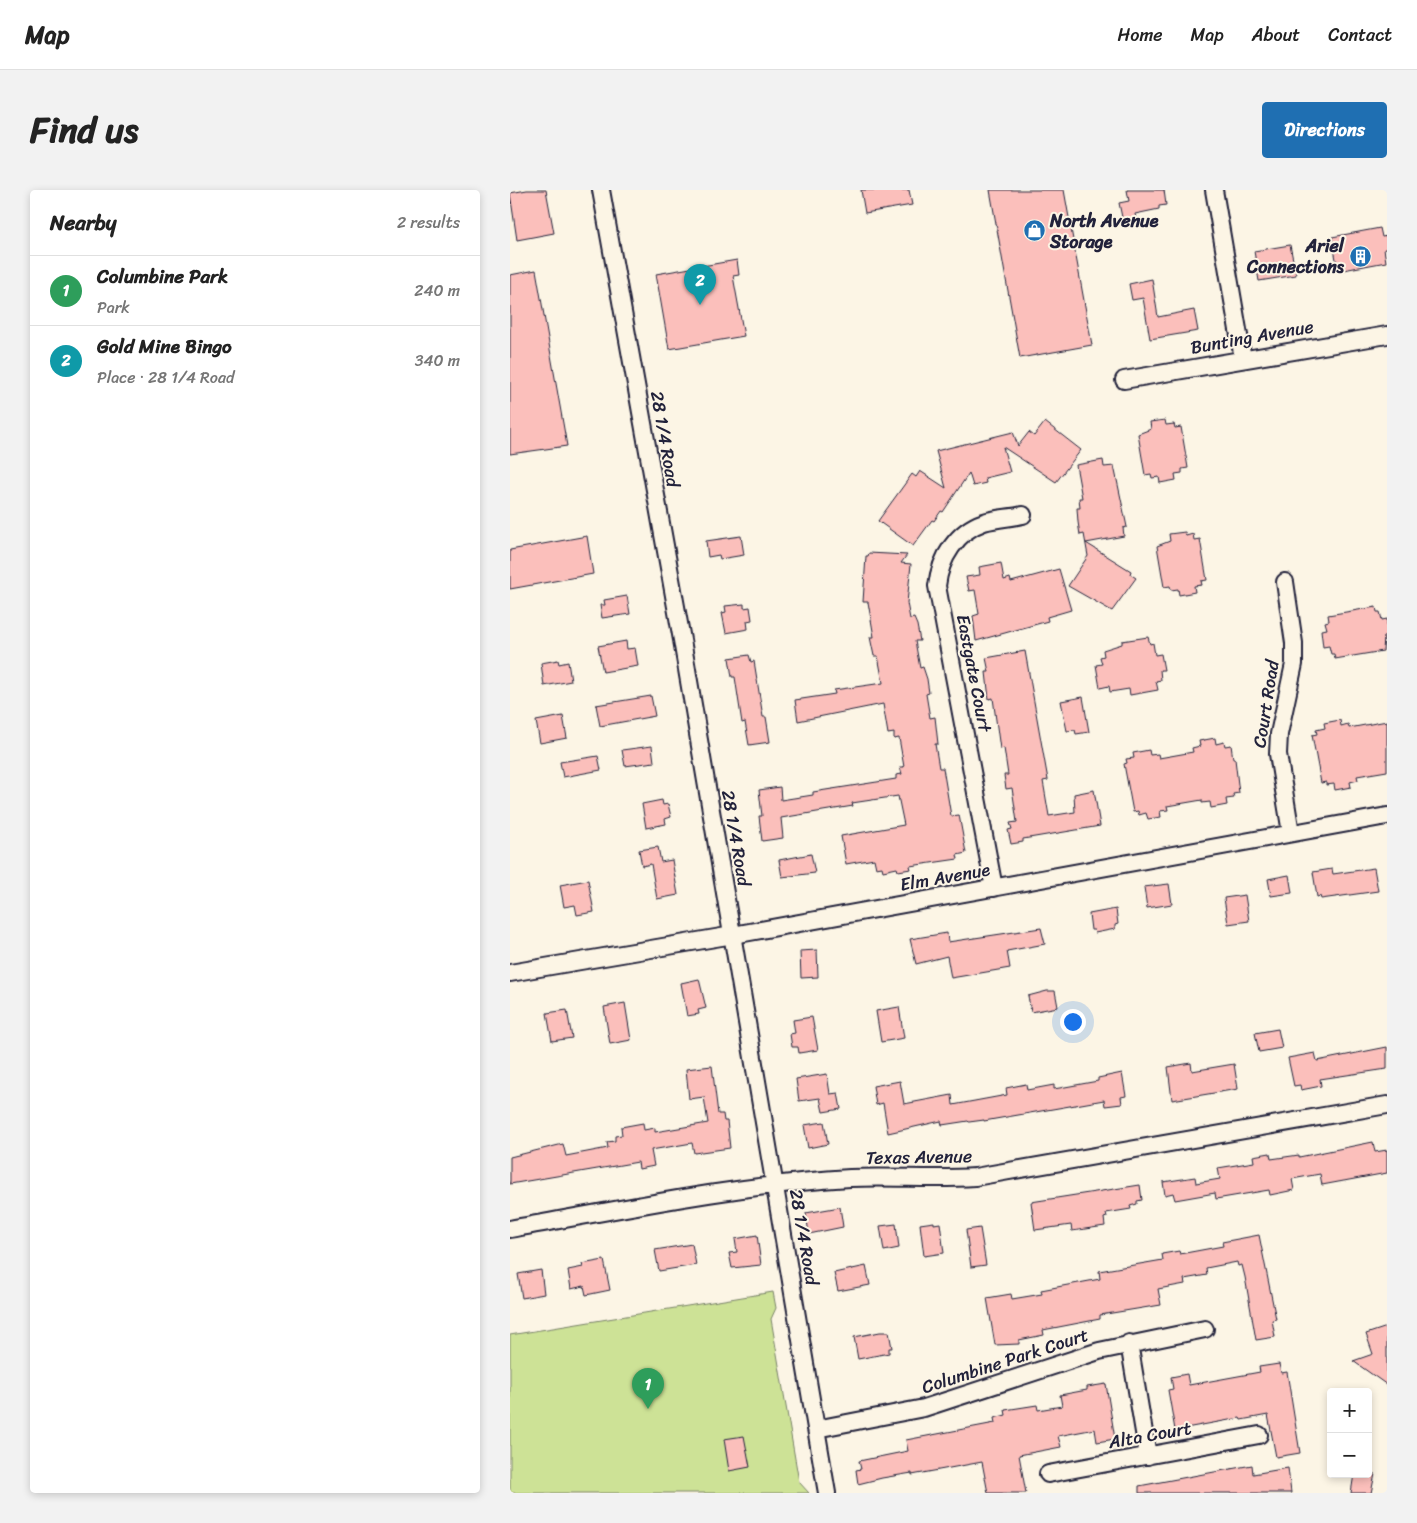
<!DOCTYPE html>
<html lang="en">
<head>
<meta charset="utf-8">
<style>
	:root { --surface:#fff; --page:#f2f2f2; --text:#222; --muted:#767676; --line:#e0e0e0; --accent:#1f6fb2 }
	body { margin:0; font-family:Sriracha,sans-serif; background:var(--page); color:var(--text) }
	.controls { position:absolute; right:15px; bottom:15px; display:grid; overflow:hidden; border-radius:5px; box-shadow:0 2px 8px #0003 }
	.controls button { width:45px; height:45px; display:grid; place-items:center; padding:0; border:0; border-bottom:1px solid var(--line); background:var(--surface); color:var(--text); font:25px sans-serif }
	.you { position:absolute; left:562px; top:831px; width:18px; height:18px; margin:-12px; border:4px solid #fff; border-radius:50%; background:#1a73e8; box-shadow:0 0 0 8px #1a73e833 }
	.badge { display:grid; place-items:center; width:32px; height:32px; border-radius:50%; background:var(--accent); color:#fff; font-size:16px; font-weight:700 }
	.pin { position:absolute; translate:-50% -41px; filter:drop-shadow(0 1px 2px #0008) }
	.pin::after { content:''; position:absolute; top:26px; width:18px; height:15px; background:inherit; clip-path:polygon(0 0,100% 0,50% 100%) }
	.list { margin:0; padding:0; list-style:none }
	h2 { display:flex; justify-content:space-between; align-items:center; height:65px; margin:0; padding:0 20px; font-size:21px }
	h2 small { font-size:16px; font-weight:400; color:var(--muted) }
	.list li { display:grid; grid-template-columns:32px 1fr auto; gap:15px; align-items:center; box-sizing:border-box; height:70px; padding:0 20px; border-top:1px solid var(--line) }
	.list b { display:block; font-size:19px; white-space:nowrap }
	.list p { margin:0; font-size:16px; white-space:nowrap; color:var(--muted) }
	.list em { font-size:16px; font-style:normal; color:var(--muted) }
	.map { position:relative; flex:none; width:877px; height:1303px; overflow:hidden; border-radius:5px }
	header { display:flex; align-items:center; gap:30px; box-sizing:border-box; height:70px; padding:0 25px; background:var(--surface); border-bottom:1px solid var(--line) }
	header strong { font-size:24px }
	nav { display:flex; gap:28px; margin-inline-start:auto; font-size:18px }
	.intro { display:flex; align-items:center; justify-content:space-between; box-sizing:border-box; height:120px; padding:0 30px }
	h1 { margin:0; font-size:35px }
	.button { padding:12px 22px; border-radius:5px; background:var(--accent); color:#fff; font-size:18px; font-weight:700 }
	main { display:flex; gap:30px; padding:0 30px }
	aside { flex:1; background:var(--surface); border-radius:5px; box-shadow:0 2px 8px #0003 }
	.map>svg:first-child { display:block }
	.green { fill:#cde296; stroke:#788268 }
	.building { fill:#fbbfbb; stroke:#22223b }
	.lines { fill:none; stroke-linecap:round; stroke-linejoin:round }
	.minor-casing { stroke:#22223b; stroke-width:20 }
	.minor { stroke:#fcf5e5; stroke-width:16 }
	.labels { text-anchor:middle; stroke-width:4; stroke-linejoin:round; paint-order:stroke }
	.poi-label { font-size:18px; font-weight:bold; fill:#22223b; stroke:#fcf5e5; text-anchor:start }
	.street-label { font-size:18px; fill:#22223b; stroke:#fcf5e5 }
</style>
</head>
<body>
<header>
<strong>Map</strong>
<nav><a>Home</a><a>Map</a><a>About</a><a>Contact</a></nav>
</header>
<div class="intro"><h1>Find us</h1><a class="button">Directions</a></div>
<main>
<aside>
<h2>Nearby<small>2 results</small></h2>
<ul class="list">
<li><span class="badge" style="background:#2e9e5b">1</span><div><b>Columbine Park</b><p>Park</p></div><em>240 m</em></li>
<li><span class="badge" style="background:#0f9aa8">2</span><div><b>Gold Mine Bingo</b><p>Place · 28 1/4 Road</p></div><em>340 m</em></li>
</ul>
</aside>
<div class="map">
<svg width="877" height="1303" viewBox="0 0 877 1303">
	<rect width="100%" height="100%" fill="#fcf5e5"/>
	<filter id="ink" filterUnits="userSpaceOnUse"><feTurbulence type="fractalNoise" baseFrequency=".02" numOctaves="2"/><feDisplacementMap in="SourceGraphic" scale="10" xChannelSelector="R" yChannelSelector="G"/><feConvolveMatrix kernelMatrix="1 2 1 2 8 2 1 2 1" color-interpolation-filters="sRGB"/></filter>
	<g filter="url(#ink)">
		<path class="green" d="M263,1102l3,16 -5,11 28,163 10,11h-299v-158z"/>
		<path class="building" d="M17,0h19l8,43 -37,7 -7,-47z
			M351,0h48l3,15 -47,8z
			M480,0h74l28,155 -72,13z
			M617,0h37l2,15 -7,1v3l-24,5 1,5 -13,3 -4,-19 10,-2z
			M870,38l2,9 5,-1v13h-3l2,13 -48,9 -6,-34z
			M780,55l6,30 -37,6 -5,-30z
			M227,70l2,15 -6,1 11,60 -75,13 -13,-75z
			M26,80l31,176 -57,8v-179z
			M642,89l6,38 36,-7 4,21 -48,8 -7,-41 -11,2 -3,-16z
			M655,230l1,5 8,-1 1,4 6,-1 7,41 -6,1v4l-7,1 1,6 -16,3 -1,-6 -7,1 -1,-4 -6,1 -7,-41 13,-5 -1,-7z
			M535,232l36,28 -25,32 -53,-35 7,25 -25,6 1,5 -13,3 -4,-13 -26,39 -2,-1 -7,10 -2,-1 -19,26 -35,-25 34,-47 4,3 4,-6 26,17 -10,-37 77,-19 5,14 11,-14 5,4z
			M593,270l1,7 10,-1 13,61 -4,1 1,8 -38,7 45,28 -1,3 6,4 -24,33 -44,-25 20,-30 -4,-22 -4,1 -2,-13 -1,-14h3l-1,-10h3l-6,-33z
			M675,342l1,4 7,-2 1,6 6,-1 7,41 -6,1 1,4 -8,1 1,6 -16,3 -1,-6 -7,1 -1,-4 -6,1 -7,-41 13,-5 -1,-7z
			M77,346l6,38 -83,15v-39z
			M231,346l3,19 -24,4 -1,-4 -11,2 -2,-16z
			M359,363l38,2 -6,8 10,1 -4,39 3,16 4,-1 3,7 3,16h-5l5,27 3,-1 4,12 2,14 -3,1 4,24 5,-1 3,27h-3l4,24h4l8,48 8,-1 7,38 -9,2 1,4 -48,7 1,3 -13,2 -1,-3 -14,3 -1,-4 -6,1 -2,-9 -28,5 -5,-28 63,-11 -6,-29 -46,7 1,3 -72,12 2,20 -21,3 -3,-25h3l-3,-26 21,-3 1,13 32,-5v-3l83,-13v-4l6,-1 -2,-7h4l-5,-29 -5,1v-6l-6,1 -5,-30 -85,17 -3,-21 40,-6 -1,-4 49,-7 -5,-27h-4l-4,-19h4l-6,-35h-5l3,-46h2z
			M491,373l3,17 6,-2 1,4 48,-13 12,41 -24,7 1,4 -72,20 -3,-25 6,-2 -4,-24 -6,1 -3,-14 14,-2 -1,-8z
			M117,406l3,18 -28,4 -2,-13h5l-1,-5z
			M234,414v4l6,-1 2,13 -5,1 1,8 -22,4 -4,-20 4,-1 -1,-6z
			M866,417l1,5h3l2,8 5,-1v17h-3l-1,15 -48,8 -1,-5h-3l-2,-8 -6,1 -2,-17 6,-1 -2,-7 4,-1 -1,-6z
			M638,447l2,7 3,-1 2,12 6,-1 3,16h-4l1,10 -5,1 2,9 -28,5 -1,-6 -19,3 -1,-6 -9,2 -4,-23 6,-1 -2,-7 4,-1 -1,-6 19,-6v-3z
			M116,451l1,8 8,-1 3,18 -35,6 -5,-26z
			M515,461l23,129 -5,1 6,35 26,-4 -1,-18 20,-4 6,36 -77,13v3l-12,2 -3,-14 4,-1 -2,-6 7,-1 -5,-34 -6,1 -2,-14h4l-4,-27 -4,1 -7,-51 -4,1 -3,-27h3l-3,-14z
			M239,465l2,7 3,-1 9,56h3l4,25 -21,3 -4,-23 -3,1 -7,-46h-3l-3,-19z
			M48,470l1,4 9,-2 3,19 -27,5 -3,-23z
			M141,506l4,20 -55,10 -4,-21z
			M573,507l6,35 -13,2 -1,-4 -8,1 -6,-30z
			M53,526l4,22 -27,5 -4,-22z
			M830,530l1,6 7,-2 1,4 38,-7v50l-30,5 1,4 -8,2 1,5 -16,3 -1,-6 -8,1v-3l-5,1 -9,-48 5,-1 -1,-4 9,-2 -1,-5z
			M705,548l1,6 8,-2 1,4 6,-1 2,14h2l4,34 -6,1 1,4 -8,1 1,6 -16,3 -1,-6 -8,1v-3l-35,6 1,4 -8,1 1,6 -13,2 -2,-6 -7,2 -1,-4 -5,1 -9,-48 3,-1 -1,-4 8,-1 -1,-5 16,-3 1,5 8,-1 1,4 34,-6 -1,-4 8,-2 -1,-5z
			M142,556l2,16 -29,4 -3,-16z
			M88,566l3,14 -38,7 -3,-15z
			M152,610l1,5 5,-1 3,13 -6,2 1,5 -20,4 -4,-24z
			M148,657l3,15 11,-2 6,35 -21,4 -6,-35 -9,2 -3,-16z
			M301,664l4,19 -33,4 -3,-17z
			M864,678l4,23 -57,8 -1,-3 -3,1 -4,-25 19,-3 1,5z
			M779,685l3,18 -21,3 -3,-17z
			M78,690l6,32 -17,3 -2,-10 -11,2 -4,-22z
			M659,694l3,20 -25,4 -3,-21z
			M735,705l4,26 -21,3 -4,-26z
			M606,719l2,15 -3,1v4l-20,4 -1,-3h-3l-2,-16z
			M531,738l4,16 -38,7 3,17 -59,10 -4,-22 -31,8 -6,-25 37,-6 1,9z
			M307,760l1,27 -17,1 -1,-27z
			M189,789l7,29 -8,2 1,4 -12,2 -6,-33z
			M537,801h8l3,16 -27,5 -3,-16z
			M115,813l6,37 -21,4 -6,-37z
			M389,817l5,31 -23,4 -5,-31z
			M57,820l5,28 -20,3 -5,-28z
			M302,827l6,33 -19,3 -1,-6h-6l-2,-13 5,-1 -2,-13z
			M768,839l4,19 -23,4 -4,-19z
			M877,857v22l-67,10 1,7 -20,4 -1,-5 -6,1 -6,-28 27,-5 2,8z
			M681,873l1,8 42,-7 4,25 -66,11 -4,-33z
			M202,876l6,48h5l1,7h3l3,27 -36,5 -2,-10 -41,7 3,16 -15,3 -1,-7 -128,22v-27l53,-13 3,12 42,-8 -1,-6 8,-1v-5l7,-1 -1,-8 22,-4 1,7 11,-2v4l53,-9 -4,-26 -15,2 -3,-30z
			M612,883l4,23 -5,1 1,7 -17,2 -1,-6 -120,21v-1l-15,2 -1,-1 -26,4 -1,-4 -53,12 -5,-30 -7,2 -3,-19 27,-5 4,23 48,-9 1,10 54,-10 -1,-7 20,-4 1,6 27,-5v4l44,-8v-3z
			M317,884l3,20 8,-1 3,16 -18,3 -3,-14 -21,3 -3,-22z
			M314,932l4,22 -20,4 -4,-23z
			M863,952l2,10 12,-2v23l-65,12 -2,-11 -28,5 2,11 -24,5 -1,-5 -53,9 -1,-6 -40,7 -2,-7 -8,2 -2,-13 32,-5 1,6 24,-4 -2,-11 36,-6 -1,-6 17,-3 1,6 28,-4v2z
			M630,995l2,15 -5,1v3l-7,2 1,3 -25,4 1,4 -3,1 1,8 -33,5 -1,-6 -36,5 -4,-28z
			M330,1017l3,20 -34,7 -3,-21z
			M424,1032v2l6,-1 4,30 -20,3 -4,-32z
			M386,1034l3,24 -15,3 -4,-25z
			M470,1038l6,37 -15,2 -5,-37z
			M247,1045l4,30 -29,3 -3,-15 8,-1 -2,-13z
			M749,1045l17,84 -4,1 3,17 -19,3 -11,-63 -3,-12 -4,1 -1,-4 -31,6 1,7 -23,4 1,5 -27,5 3,16 -61,10v4l-57,11 1,5 -25,5v4l-24,1 -8,-47 24,-4 1,5 30,-5 -1,-4 59,-11 -1,-8 64,-11 -1,-6 17,-3 1,3 43,-8 -1,-4z
			M182,1054l4,21 -37,6 -4,-21z
			M94,1070l6,30 -24,5 -2,-9 -13,3 -3,-19 15,-3 -1,-3z
			M356,1076l4,19 -32,6 -4,-18z
			M31,1080l3,24 -22,4 -4,-24z
			M877,1137v58l-34,-24 20,-7 -7,-20z
			M370,1142h9l3,16h-3v5l-31,6 -4,-22z
			M769,1174l2,9 6,-1 13,81 -24,4 -8,-42 -27,5 -1,-2 -65,12 -7,-40 5,-1 -2,-12 16,-3 2,11 71,-13 -1,-5z
			M596,1194l9,55 -18,3 -2,-13 -37,7 3,11 -42,8 7,38h-38l-6,-31 -70,13v-2l-30,5 -24,6 -2,-14 5,-1 -2,-8 49,-10 -2,-11 89,-17 -1,-5 12,-3 -1,-5 32,-5 1,5 24,-4 -2,-11 27,-5v-3z
			M234,1246l6,31 -21,4 -5,-32z
			M742,1275l1,9 35,-6 3,25h-152v-7z
			M844,1284h21l-4,19h-20z"/>
		<g class="lines">
			<defs>
				<path id="minor" d="M91,0l81,450 145,853
					M704,0l29,169
					M614,190l263,-45
					M775,392l9,61v21l-15,70 -1,20 13,79
					M484,698l-57,-302c3,-28 20,-55 47,-64 12,-4 26,-4 39,-7
					M0,783l223,-38 654,-119
					M0,1039c112,-20 226,-44 340,-51 42,-2 83,2 125,-1l412,-72
					M619,1153l19,113
					M306,1239l108,-21 175,-57 106,-22
					M538,1284l211,-39"/>
			</defs>
			<use href="#minor" class="minor-casing"/>
			<use href="#minor" class="minor"/>
		</g>
	</g>
	<defs>
		<symbol id="shop-disc" viewBox="-11 -11 22 22"><circle r="9.5" fill="#1f6fb2" stroke="#fcf5e5"/><path d="M-5-2.5h2.3a2.7 3.5 0 0 1 5.4 0H5L5.5 6h-11ZM-1.5-2.5h3a1.5 2.3 0 0 0-3 0Z" fill="#fff"/></symbol>
		<symbol id="building-disc" viewBox="-11 -11 22 22"><circle r="9.5" fill="#1f6fb2" stroke="#fcf5e5"/><path d="M-4-6H4V6H1V3H-1V6H-4ZM-2.5-4.3h1.7v1.8h-1.7ZM.8-4.3h1.7v1.8H.8ZM-2.5-1h1.7V.8h-1.7ZM.8-1h1.7V.8H.8Z" fill="#fff"/></symbol>
	</defs>
	<g fill-rule="evenodd">
		<use href="#shop-disc" x="512" y="28" width="25" height="25"/>
		<use href="#building-disc" x="838" y="54" width="25" height="25"/>
	</g>
	<g class="labels">
		<g class="poi-label">
			<text x="540" y="37">North Avenue<tspan x="540" dy="21">Storage</tspan></text>
			<text x="834" y="62" text-anchor="end">Ariel<tspan x="834" dy="21">Connections</tspan></text>
		</g>
		<g class="street-label">
			<text transform="translate(742 147) rotate(-10)" y="6">Bunting Avenue</text>
			<text transform="translate(155 249) rotate(80)" y="6">28 1/4 Road</text>
			<text transform="translate(464 483) rotate(79)" y="6">Eastgate Court</text>
			<text transform="translate(756 514) rotate(-81)" y="6">Court Road</text>
			<text transform="translate(226 648) rotate(80)" y="6">28 1/4 Road</text>
			<text transform="translate(435 687) rotate(-10)" y="6">Elm Avenue</text>
			<text transform="translate(409 967) rotate(-1)" y="6">Texas Avenue</text>
			<text transform="translate(294 1047) rotate(80)" y="6">28 1/4 Road</text>
			<text transform="translate(495 1171) rotate(-18)" y="6">Columbine Park Court</text>
			<text transform="translate(640 1245) rotate(-10)" y="6">Alta Court</text>
		</g>
	</g>
</svg>
<div class="controls">
<button>+</button>
<button>−</button>
</div>
<div class="you"></div>
<div class="pin badge" style="left:138px;top:1219px;background:#2e9e5b">1</div>
<div class="pin badge" style="left:190px;top:115px;background:#0f9aa8">2</div>
</div>
</main>
</body>
</html>
